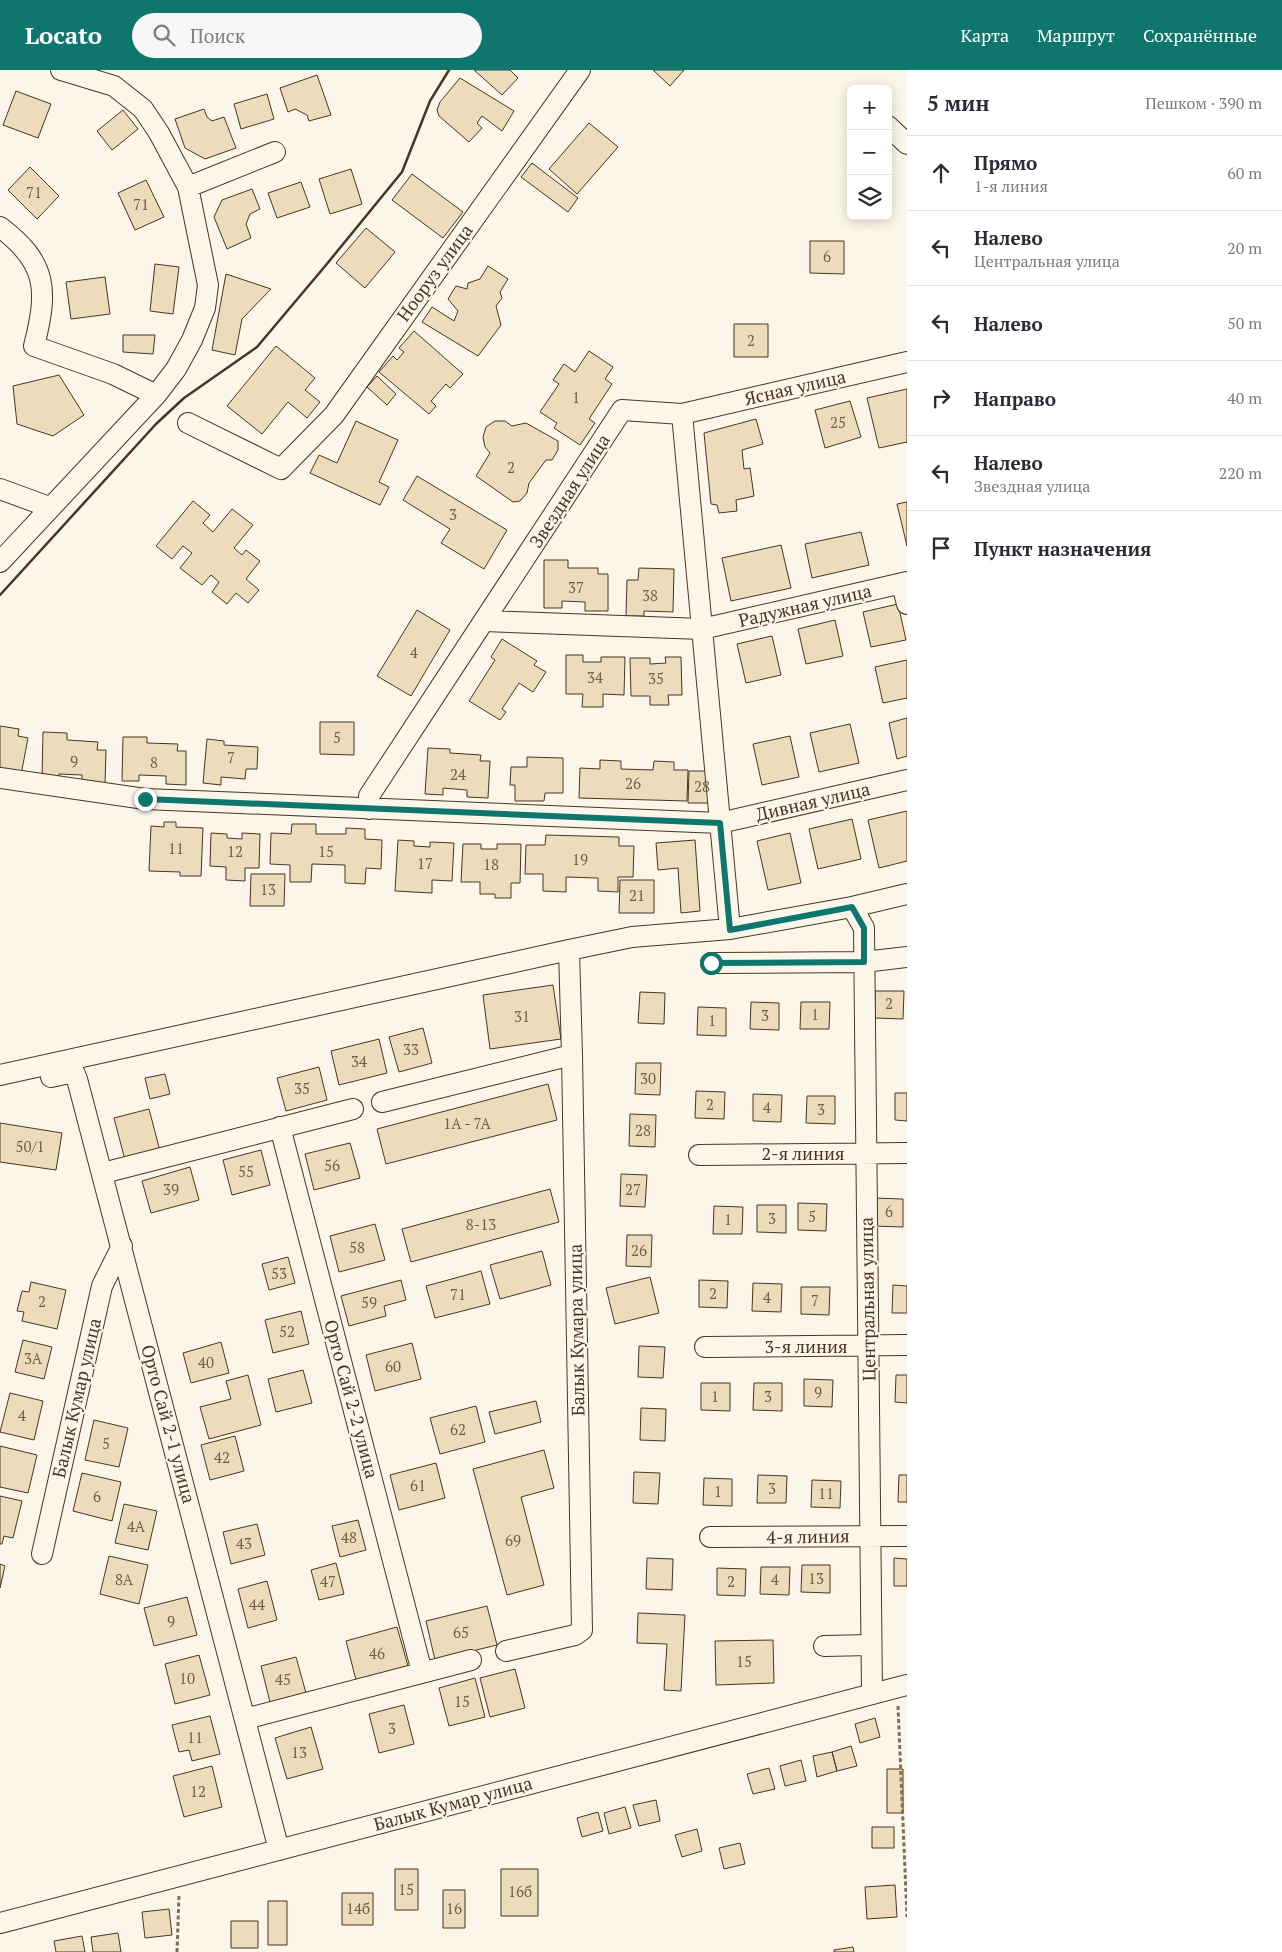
<!DOCTYPE html>
<html lang="ru">
<head>
<meta charset="utf-8">
<style>
	:root { --surface:#fff; --page:#f7f7f7; --text:#2b2b33; --muted:#7c7c81; --line:#e1e1e2; --accent:#0f766e }
	body { margin:0; font-family:"PT Serif",serif; background:var(--page); color:var(--text) }
	.controls { position:absolute; right:15px; top:15px; display:grid; overflow:hidden; border-radius:8px; box-shadow:0 2px 12px #0003 }
	.controls button { width:45px; height:45px; display:grid; place-items:center; padding:0; border:0; border-bottom:1px solid var(--line); background:var(--surface); color:var(--text); font:25px sans-serif }
	.stop { position:absolute; width:15px; height:15px; margin:-11px; border:4px solid #0f766e; border-radius:50%; background:#fff }
	.stop.end { background:#0f766e; border-color:#fff; box-shadow:0 1px 5px #0008 }
	.list { margin:0; padding:0; list-style:none }
	h2 { display:flex; justify-content:space-between; align-items:center; height:65px; margin:0; padding:0 20px; font-size:21px }
	h2 small { font-size:16px; font-weight:400; color:var(--muted) }
	.list li { display:grid; grid-template-columns:32px 1fr auto; gap:15px; align-items:center; box-sizing:border-box; height:75px; padding:0 20px; border-top:1px solid var(--line) }
	.list b { display:block; font-size:19px; white-space:nowrap }
	.list p { margin:0; font-size:16px; white-space:nowrap; color:var(--muted) }
	.list em { font-size:16px; font-style:normal; color:var(--muted) }
	.icon { flex:none; width:28px; height:28px; fill:none; stroke:currentColor; stroke-width:2; stroke-linecap:round; stroke-linejoin:round }
	.map { position:relative; flex:none; width:907px; height:1882px; overflow:hidden }
	header { display:flex; align-items:center; gap:30px; box-sizing:border-box; height:70px; padding:0 25px; background:var(--accent); color:#fff }
	header strong { font-size:24px }
	nav { display:flex; gap:28px; margin-inline-start:auto; font-size:18px }
	.search { width:350px; height:45px; background:var(--page); display:flex; align-items:center; gap:12px; box-sizing:border-box; padding:0 18px; border-radius:28px; color:var(--muted); font-size:19px }
	main { display:flex }
	aside { flex:1; background:var(--surface) }
	.map>svg:first-child { display:block }
	.building { fill:#ecdcbc; stroke:#4a3520 }
	.lines { fill:none; stroke-linecap:round; stroke-linejoin:round }
	.minor-casing { stroke:#4a3520; stroke-width:22 }
	.path { stroke:#7f6f5c; stroke-width:3; stroke-dasharray:4 2.5; stroke-linecap:butt }
	.minor { stroke:#fbf6e9; stroke-width:20 }
	.wall { stroke:#4a3520; stroke-width:2.5 }
	.route { stroke:#0f766e; stroke-width:6 }
	.labels { text-anchor:middle; stroke-width:4; stroke-linejoin:round; paint-order:stroke }
	.number-label { font-size:15px; fill:#725f47 }
	.street-label { font-size:18px; fill:#4a3520; stroke:#fbf6e9 }
</style>
</head>
<body>
<header>
<strong>Locato</strong>
<div class="search"><svg class="icon" aria-label="search" viewBox="0 0 24 24"><circle cx="10" cy="10" r="6"/><path d="M15 15l6 6"/></svg>Поиск</div>
<nav><a>Карта</a><a>Маршрут</a><a>Сохранённые</a></nav>
</header>
<main>
<div class="map">
<svg width="907" height="1882" viewBox="0 0 907 1882">
	<rect width="100%" height="100%" fill="#fbf6e9"/>
	<path class="building" d="M474,0h36l8,8 -16,17z
		M653,0h31l-14,16z
		M317,5l14,40 -22,6 -2,-6 -12,-6 -7,3 -8,-24z
		M460,8l54,33 -12,20 -20,-15 -5,7 5,5 -13,14 -30,-26 -2,-6 3,-8z
		M16,21l35,13 -13,34 -35,-13z
		M267,24l7,25 -33,10 -7,-25z
		M204,39l3,8 5,4 12,-4 12,31 -31,11 -20,-11 -10,-29z
		M123,40l15,19 -26,21 -15,-19z
		M589,53l29,24 -41,47 -28,-25z
		M532,93l46,35 -10,14 -47,-35z
		M30,97l29,29 -22,23 -29,-29z
		M351,99l11,35 -32,10 -11,-35z
		M412,104l51,38 -20,26 -51,-38z
		M146,110l18,37 -29,13 -17,-37z
		M301,112l9,25 -33,11 -9,-25z
		M252,119l8,20 -10,5 -4,10 5,14 -24,11 -13,-32 8,-17z
		M366,158l29,24 -30,36 -29,-25z
		M810,171h34v33l-34,-1z
		M155,194l24,3 -6,47 -23,-3z
		M488,196l20,13 -8,13 2,6 -6,8 5,19 -23,31 -56,-34 10,-15 22,14 4,-10 -10,-12 8,-13 11,3 1,-6 12,-4z
		M226,204l45,15 -29,30 -7,36 -23,-5z
		M105,207l5,37 -39,5 -5,-37z
		M734,254h34v33h-34z
		M414,261l49,43 -13,14 -4,-4 -15,17 5,5 -7,8 -50,-42 14,-16 4,4 7,-8 -5,-4z
		M123,265h32l-2,19 -30,-2z
		M276,276l39,32 -10,12 15,12 -13,16 -19,-16 -26,32 -35,-28z
		M589,281l24,16 -8,12 7,5 -23,35 6,4 -15,22 -26,-17 3,-5 -17,-11 19,-28 -6,-4 11,-16 11,8z
		M59,305l25,40 -31,21 -36,-12 -4,-38z
		M377,306l19,18 -9,11 -20,-18z
		M907,319v53l-28,6 -12,-50z
		M850,331l11,36 -36,11 -10,-38z
		M756,349l7,25 -21,6 2,19 6,-1 4,28 -18,4 1,11 -18,2 -2,-8 -6,-1 -7,-71z
		M356,351l42,19 -19,42 10,5 -9,18 -70,-32 9,-18 18,8z
		M495,351h10l7,5 14,-3 32,18v9l-6,10h-6l-17,23 -2,10 -7,8 -7,1 -37,-26 14,-23 -5,-6 -2,-10 3,-10z
		M417,406l90,54 -23,39 -43,-26 9,-14 -47,-29z
		M193,431l17,14 -7,8 10,9 19,-23 21,16 -19,23 8,7 4,-5 14,11 -14,18 13,11 -11,13 -12,-10 -9,11 -15,-12 7,-10 -8,-7 -9,10 -22,-17 12,-15 -9,-7 -11,13 -16,-13z
		M907,432v44l-10,-42z
		M861,462l8,33 -57,13 -7,-34z
		M781,475l10,43 -60,13 -9,-43z
		M544,490h24v8h30v6h10v37h-23v-9l-23,-1v7h-18z
		M639,498l35,1 -1,43 -29,-1v5h-18l1,-36h11z
		M898,534l8,36 -35,7 -8,-35z
		M417,540l33,20 -39,66 -34,-20z
		M835,550l8,36 -37,8 -8,-35z
		M772,566l9,39 -35,8 -9,-39z
		M502,569l35,22 -3,4 12,7 -13,20 -14,-9 -17,26 4,3 -6,8 -31,-19 26,-41 -4,-3z
		M566,585h17v7h18v-5h24l-1,38 -21,-1v13h-21l1,-13h-17z
		M665,587h16l1,38h-14l1,10h-19v-9h-19l-1,-38h20v6l16,-1z
		M907,590v38l-24,5 -8,-36z
		M907,648v38l-10,3 -8,-36z
		M320,652h34v33l-34,-1z
		M850,654l9,39 -40,9 -9,-39z
		M0,656l19,3 -1,7 10,2 -7,37 -21,-4z
		M43,662l24,1v7l31,2 -1,8h9l-1,34 -23,-1v-8l-23,-1v6h-17z
		M790,666l9,41 -37,8 -9,-41z
		M123,667h24v6l31,1 -1,7h9v34l-20,-1v-8l-27,-1v6h-17z
		M207,669l17,2v4l34,2 -1,22h-11l-1,10 -24,-2v8l-18,-2z
		M428,678l22,1v4l31,2 -1,6h10l-2,37 -21,-1v-7l-24,-2v7l-18,-1z
		M527,687l36,1v35h-18l-1,8h-29v-16h-5l1,-18h16z
		M600,690l21,1v8l32,1 1,-9 20,1v8h14l-1,31 -108,-3 1,-30 20,1z
		M689,701h27v32h-28z
		M907,741v50l-28,7 -11,-48z
		M852,749l9,40 -43,10 -9,-40z
		M164,752h12v5l27,1 -2,48h-21v-4l-31,-1 2,-45 13,1z
		M292,754h24v10h30v-6l19,1v10l17,1 -1,29 -15,-1 -1,16 -20,-1v-18l-33,-1 -1,18h-21v-17l-20,-1 1,-31 20,1z
		M211,763l16,1v4l15,1v-6l18,1 -1,34h-14v13l-19,-1v-13l-16,-1z
		M790,763l11,50 -33,7 -11,-49z
		M546,765l73,2v9h15l-1,31h-15v15l-20,-1v-13l-32,-1v15l-23,-1v-17h-18l1,-29h19z
		M398,770l16,1v5l16,1v-5l24,1 -2,38 -20,-1v13l-37,-2z
		M695,770l5,71 -19,2 -3,-45 -20,2 -2,-27z
		M463,774h18v5h16v-5h24l-1,39h-9v15h-16v-4h-15v-12h-19z
		M251,804h34l-1,32h-34z
		M620,810h34v33h-35z
		M553,915l8,54 -71,10 -7,-54z
		M875,921h29l-1,28 -28,-1z
		M640,922l25,1 -1,31 -26,-1z
		M751,932l28,1v27l-29,-1z
		M801,932h29l-1,27h-29z
		M698,937l28,1v28l-29,-1z
		M423,958l9,35 -33,9 -10,-35z
		M379,969l8,34 -48,12 -8,-34z
		M636,993h25l-1,32 -25,-1z
		M319,997l8,33 -41,11 -9,-33z
		M165,1004l5,20 -20,5 -5,-21z
		M548,1014l9,36 -171,44 -9,-35z
		M696,1021l29,1 -1,27 -29,-1z
		M895,1023h12v28l-12,-1z
		M753,1024l29,1 -1,27 -28,-1z
		M807,1026h28v28l-29,-1z
		M149,1039l11,42 -35,9 -11,-42z
		M630,1044l26,1 -1,32 -26,-1z
		M0,1053l62,10 -6,37 -56,-8z
		M350,1073l10,35 -46,12 -9,-36z
		M261,1080l9,35 -38,10 -9,-35z
		M190,1097l9,33 -48,13 -9,-32z
		M621,1104l26,1 -2,32 -25,-1z
		M550,1119l9,33 -148,40 -9,-33z
		M874,1128l29,1v28l-29,-1z
		M798,1133l29,1 -1,27 -28,-1z
		M757,1135h29v28l-29,-1z
		M714,1136l29,1 -1,27h-29z
		M375,1154l10,36 -46,12 -9,-36z
		M627,1165h25l-1,32 -25,-1z
		M542,1181l9,34 -51,14 -10,-34z
		M288,1187l7,26 -26,7 -7,-26z
		M481,1201l9,33 -55,14 -9,-32z
		M650,1207l9,36 -44,11 -9,-36z
		M401,1210l5,20 -22,6 2,10 -37,10 -8,-30z
		M699,1210l29,1 -1,27 -28,-1z
		M31,1212l35,8 -9,39 -35,-8 2,-9 -7,-1 5,-20 7,1z
		M753,1213l29,1 -1,28 -29,-1z
		M893,1215l14,1v27h-15z
		M801,1217h29l-1,28 -28,-1z
		M301,1241l8,33 -36,9 -8,-33z
		M23,1270l29,7 -8,32 -29,-7z
		M221,1272l8,31 -38,10 -8,-30z
		M412,1273l9,36 -46,12 -9,-36z
		M639,1276l26,1 -2,31 -25,-1z
		M303,1300l9,33 -36,9 -8,-33z
		M248,1305l13,50 -52,14 -9,-32 31,-8 -5,-18z
		M896,1305h11v28l-12,-1z
		M804,1309l29,1 -1,27 -28,-1z
		M701,1313h29v28l-29,-1z
		M754,1313h28v28l-29,-1z
		M10,1323l33,8 -9,39 -34,-8z
		M536,1331l5,21 -46,12 -6,-22z
		M476,1336l9,36 -45,12 -10,-36z
		M641,1338l25,1 -1,32 -25,-1z
		M94,1350l34,8 -9,39 -34,-7z
		M235,1366l9,35 -34,9 -9,-35z
		M0,1376l37,9 -9,38 -28,-6z
		M544,1380l10,38 -33,9 23,88 -37,10 -34,-126z
		M436,1393l9,35 -46,12 -9,-35z
		M634,1402l26,1 -2,31 -25,-1z
		M82,1403l39,9 -9,39 -39,-10z
		M758,1405l29,1 -1,27h-29z
		M899,1405h8v27h-9z
		M704,1408l28,1v27l-29,-1z
		M812,1410l29,1 -1,27 -29,-1z
		M0,1426l22,5 -9,37 -9,-2 -2,8h-2z
		M124,1434l33,7 -9,39 -33,-7z
		M358,1450l8,30 -26,7 -8,-31z
		M257,1454l8,31 -34,9 -8,-32z
		M109,1486l39,9 -9,39 -39,-10z
		M647,1488l26,1 -1,31 -26,-1z
		M894,1488l13,1v27h-13z
		M336,1493l8,31 -25,6 -8,-30z
		M0,1494l5,2 -5,22z
		M802,1495h28v28l-29,-1z
		M761,1497h29l-1,28 -29,-1z
		M717,1498l29,1 -1,27 -28,-1z
		M267,1511l10,39 -29,8 -10,-39z
		M187,1527l10,38 -43,11 -10,-38z
		M487,1536l10,39 -62,15 -9,-39z
		M638,1543l47,2 -4,76 -17,-1 3,-46 -30,-1z
		M397,1557l11,39 -52,14 -10,-39z
		M773,1570l1,43 -58,2 -1,-44z
		M199,1585l11,40 -35,9 -10,-40z
		M296,1587l10,36 -36,9 -9,-36z
		M515,1599l10,39 -35,9 -10,-39z
		M475,1608l10,39 -36,9 -10,-38z
		M404,1635l10,39 -35,9 -10,-39z
		M210,1646l10,38 -28,7 -3,-11 -10,2 -7,-27z
		M875,1648l5,19 -20,6 -5,-19z
		M311,1657l12,42 -36,10 -12,-41z
		M851,1676l6,20 -20,5 -5,-19z
		M832,1682l5,19 -20,6 -4,-21z
		M801,1690l5,21 -21,5 -5,-20z
		M212,1696l10,41 -38,10 -11,-41z
		M769,1698l6,21 -22,5 -6,-20z
		M887,1699h16v44h-16z
		M656,1730l4,21 -21,5 -6,-21z
		M625,1737l6,21 -22,6 -5,-21z
		M598,1742l5,19 -21,6 -5,-19z
		M872,1757h22v21h-22z
		M697,1759l5,22 -20,6 -7,-22z
		M740,1773l5,21 -21,5 -5,-21z
		M395,1799h23v41h-23z
		M501,1799h37v47h-37z
		M895,1815l2,32 -30,2 -2,-32z
		M443,1820h22v38h-22z
		M342,1823h31v32h-31z
		M268,1831h19v44h-19z
		M169,1839l3,26 -27,3 -3,-26z
		M231,1851h27v27h-27z
		M118,1863l3,19h-28l-2,-15z
		M82,1866l3,16h-29l-2,-11z
		M853,1877l1,5h-20v-2z"/>
	<g class="lines">
		<defs>
			<path id="minor" d="M888,56l19,18
				M188,117l87,-35
				M0,157c48,36 48,64 34,119l79,28 43,21
				M682,344l48,515
				M188,353l93,46 53,-54 246,-345
				M0,419l49,18
				M0,492l156,-167 20,-26 16,-29 13,-32 3,-23 -20,-98 -29,-54 -16,-24 -29,-23 -53,-16
				M902,514l5,20
				M484,551l218,8 205,-47
				M0,708l145,21 575,24 187,-43
				M369,739v-13l253,-386 60,4 225,-52
				M852,837l12,21 8,766
				M711,893l153,-1 43,-5
				M0,1005l569,-125 63,-13 98,-8 122,-22 55,-13
				M51,1007l23,-5 3,7 202,771
				M382,1032l190,-47
				M280,1057l142,545
				M699,1085l208,-2
				M103,1103l250,-64
				M705,1277l202,-2
				M710,1467l197,-1
				M42,1484l60,-268 20,-40
				M824,1576l47,-1
				M506,1581l69,-16 7,-5 -10,-575 -3,-105
				M245,1649l226,-59
				M0,1853l907,-238"/>
		</defs>
		<use href="#minor" class="minor-casing"/>
		<path class="path" d="M898,1636l9,211
			M177,1882l2,-58"/>
		<use href="#minor" class="minor"/>
		<path class="wall" d="M0,525l156,-171 28,-26 73,-51 69,-82 76,-93 28,-71 19,-31"/>
	</g>
	<g class="lines">
		<path class="route" d="M145,729l575,24 10,107 122,-23 12,21v34l-153,1"/>
	</g>
	<g class="labels">
		<g class="number-label">
			<text x="34" y="128">71</text>
			<text x="141" y="140">71</text>
			<text x="827" y="192">6</text>
			<text x="751" y="276">2</text>
			<text x="576" y="333">1</text>
			<text x="838" y="358">25</text>
			<text x="511" y="403">2</text>
			<text x="453" y="450">3</text>
			<text x="576" y="523">37</text>
			<text x="650" y="531">38</text>
			<text x="414" y="588">4</text>
			<text x="595" y="613">34</text>
			<text x="656" y="614">35</text>
			<text x="337" y="673">5</text>
			<text x="231" y="693">7</text>
			<text x="74" y="697">9</text>
			<text x="154" y="698">8</text>
			<text x="458" y="710">24</text>
			<text x="633" y="719">26</text>
			<text x="702" y="722">28</text>
			<text x="176" y="784">11</text>
			<text x="235" y="787">12</text>
			<text x="326" y="787">15</text>
			<text x="580" y="795">19</text>
			<text x="425" y="799">17</text>
			<text x="491" y="800">18</text>
			<text x="268" y="825">13</text>
			<text x="637" y="831">21</text>
			<text x="889" y="939">2</text>
			<text x="815" y="950">1</text>
			<text x="765" y="951">3</text>
			<text x="522" y="952">31</text>
			<text x="712" y="956">1</text>
			<text x="411" y="985">33</text>
			<text x="359" y="997">34</text>
			<text x="648" y="1014">30</text>
			<text x="302" y="1024">35</text>
			<text x="710" y="1040">2</text>
			<text x="767" y="1043">4</text>
			<text x="821" y="1045">3</text>
			<text x="467" y="1059">1А - 7А</text>
			<text x="643" y="1066">28</text>
			<text x="30" y="1082">50/1</text>
			<text x="332" y="1101">56</text>
			<text x="246" y="1107">55</text>
			<text x="171" y="1125">39</text>
			<text x="633" y="1125">27</text>
			<text x="889" y="1147">6</text>
			<text x="812" y="1152">5</text>
			<text x="772" y="1154">3</text>
			<text x="728" y="1155">1</text>
			<text x="481" y="1160">8-13</text>
			<text x="357" y="1183">58</text>
			<text x="639" y="1186">26</text>
			<text x="279" y="1209">53</text>
			<text x="713" y="1229">2</text>
			<text x="458" y="1230">71</text>
			<text x="767" y="1233">4</text>
			<text x="815" y="1236">7</text>
			<text x="42" y="1237">2</text>
			<text x="369" y="1238">59</text>
			<text x="287" y="1267">52</text>
			<text x="33" y="1294">3А</text>
			<text x="206" y="1298">40</text>
			<text x="393" y="1302">60</text>
			<text x="818" y="1328">9</text>
			<text x="715" y="1332">1</text>
			<text x="768" y="1332">3</text>
			<text x="22" y="1351">4</text>
			<text x="458" y="1365">62</text>
			<text x="106" y="1379">5</text>
			<text x="222" y="1393">42</text>
			<text x="418" y="1421">61</text>
			<text x="772" y="1424">3</text>
			<text x="718" y="1427">1</text>
			<text x="826" y="1429">11</text>
			<text x="97" y="1432">6</text>
			<text x="136" y="1462">4А</text>
			<text x="349" y="1473">48</text>
			<text x="513" y="1476">69</text>
			<text x="244" y="1479">43</text>
			<text x="816" y="1514">13</text>
			<text x="124" y="1515">8А</text>
			<text x="775" y="1515">4</text>
			<text x="328" y="1517">47</text>
			<text x="731" y="1517">2</text>
			<text x="257" y="1540">44</text>
			<text x="171" y="1557">9</text>
			<text x="461" y="1568">65</text>
			<text x="377" y="1589">46</text>
			<text x="744" y="1597">15</text>
			<text x="187" y="1614">10</text>
			<text x="283" y="1615">45</text>
			<text x="462" y="1637">15</text>
			<text x="392" y="1664">3</text>
			<text x="195" y="1673">11</text>
			<text x="299" y="1688">13</text>
			<text x="198" y="1727">12</text>
			<text x="406" y="1825">15</text>
			<text x="520" y="1827">16б</text>
			<text x="358" y="1844">14б</text>
			<text x="454" y="1844">16</text>
		</g>
		<g class="street-label">
			<text transform="translate(435 203) rotate(-54)" y="6">Нооруз улица</text>
			<text transform="translate(795 318) rotate(-13)" y="6">Ясная улица</text>
			<text transform="translate(570 421) rotate(-57)" y="6">Звездная улица</text>
			<text transform="translate(805 536) rotate(-13)" y="6">Радужная улица</text>
			<text transform="translate(813 732) rotate(-13)" y="6">Дивная улица</text>
			<text x="803" y="1090">2-я линия</text>
			<text transform="translate(868 1229) rotate(-91)" y="6">Центральная улица</text>
			<text transform="translate(577 1260) rotate(-91)" y="6">Балык Кумара улица</text>
			<text x="806" y="1283">3-я линия</text>
			<text transform="translate(77 1328) rotate(-77)" y="6">Балык Кумар улица</text>
			<text transform="translate(351 1329) rotate(75)" y="6">Орто Сай 2-2 улица</text>
			<text transform="translate(168 1354) rotate(75)" y="6">Орто Сай 2-1 улица</text>
			<text transform="translate(808 1467) rotate(-1)" y="6">4-я линия</text>
			<text transform="translate(453 1734) rotate(-15)" y="6">Балык Кумар улица</text>
		</g>
	</g>
</svg>
<div class="controls">
<button>+</button>
<button>−</button>
<button><svg class="icon" aria-label="layers" viewBox="0 0 24 24"><path d="M12 4l9 5-9 5-9-5zM3 14l9 5 9-5"/></svg></button>
</div>
<div class="stop" style="left:711px;top:893px"></div>
<div class="stop end" style="left:145px;top:729px"></div>
</div>
<aside>
<h2>5 мин<small>Пешком · 390 m</small></h2>
<ul class="list">
<li><svg class="icon" aria-label="ahead" viewBox="0 0 24 24"><path d="M12 20V5M6 11l6-6 6 6"/></svg><div><b>Прямо</b><p>1-я линия</p></div><em>60 m</em></li>
<li><svg class="icon" aria-label="left" viewBox="0 0 24 24"><path d="M17 20v-9H6M10 6l-5 5 5 5"/></svg><div><b>Налево</b><p>Центральная улица</p></div><em>20 m</em></li>
<li><svg class="icon" aria-label="left" viewBox="0 0 24 24"><path d="M17 20v-9H6M10 6l-5 5 5 5"/></svg><div><b>Налево</b></div><em>50 m</em></li>
<li><svg class="icon" aria-label="right" viewBox="0 0 24 24"><path d="M7 20v-9h11M14 6l5 5-5 5"/></svg><div><b>Направо</b></div><em>40 m</em></li>
<li><svg class="icon" aria-label="left" viewBox="0 0 24 24"><path d="M17 20v-9H6M10 6l-5 5 5 5"/></svg><div><b>Налево</b><p>Звездная улица</p></div><em>220 m</em></li>
<li><svg class="icon" aria-label="arrive" viewBox="0 0 24 24"><path d="M6 21V4h12l-3 4 3 4H6"/></svg><div><b>Пункт назначения</b></div></li>
</ul>
</aside>
</main>
</body>
</html>
